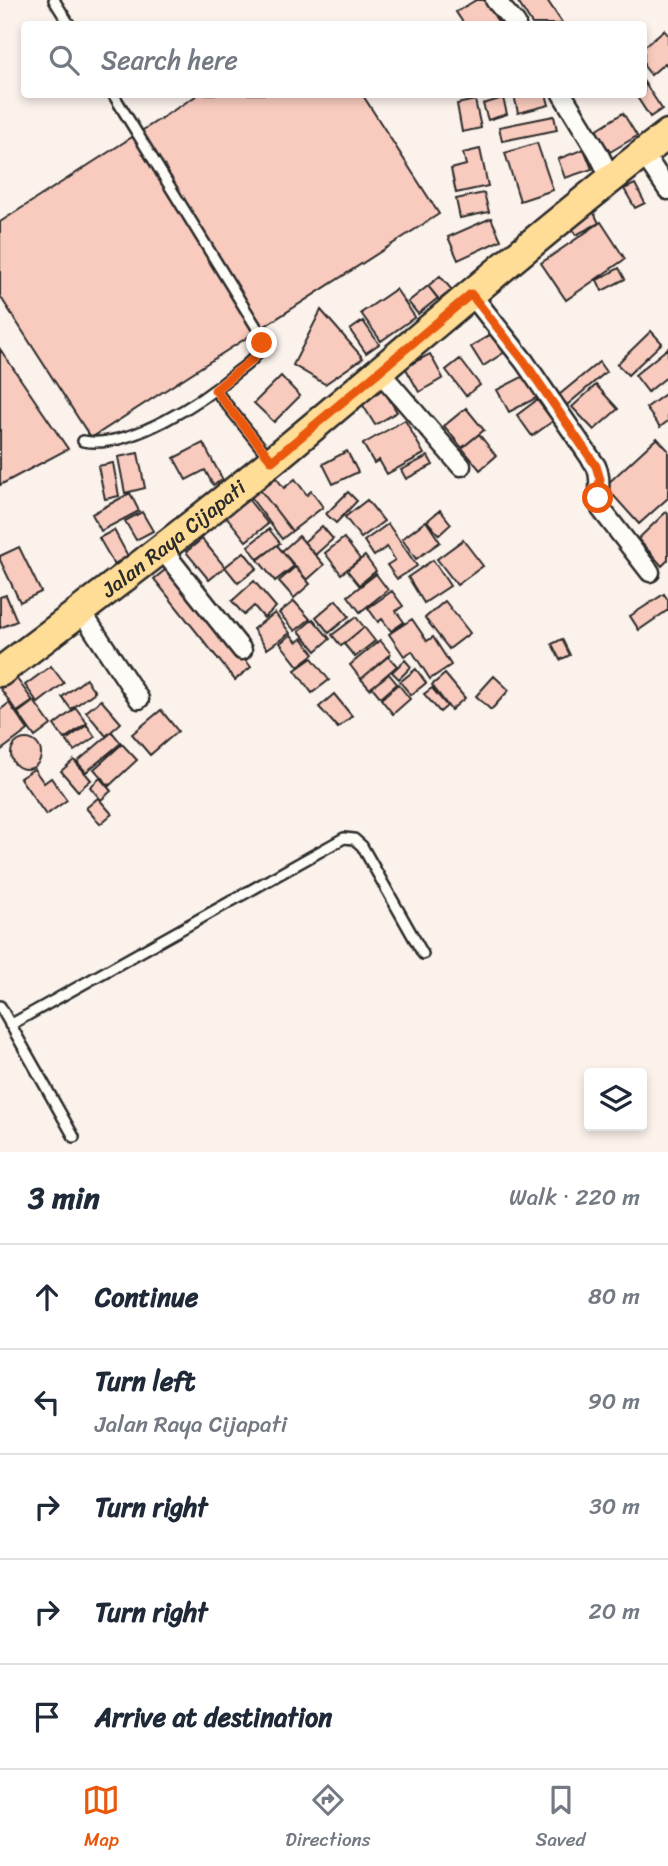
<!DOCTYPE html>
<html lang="en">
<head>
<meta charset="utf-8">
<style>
	:root { --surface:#fff; --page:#f6f6f7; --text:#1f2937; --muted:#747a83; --line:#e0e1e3; --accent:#ea580c }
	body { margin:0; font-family:Sriracha,sans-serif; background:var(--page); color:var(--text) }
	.controls { position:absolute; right:21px; bottom:21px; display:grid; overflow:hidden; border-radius:7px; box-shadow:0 4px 10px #0003 }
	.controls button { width:63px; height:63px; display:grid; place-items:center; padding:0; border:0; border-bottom:2px solid var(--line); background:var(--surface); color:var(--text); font:35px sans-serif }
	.stop { position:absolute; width:21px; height:21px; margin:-16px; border:5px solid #ea580c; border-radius:50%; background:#fff }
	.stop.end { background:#ea580c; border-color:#fff; box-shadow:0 2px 7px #0008 }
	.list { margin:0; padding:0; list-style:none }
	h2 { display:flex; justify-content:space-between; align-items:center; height:91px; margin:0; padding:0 28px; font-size:30px }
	h2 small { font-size:23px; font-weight:400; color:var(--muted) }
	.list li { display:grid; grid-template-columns:46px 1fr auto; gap:21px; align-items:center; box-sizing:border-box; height:105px; padding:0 28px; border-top:2px solid var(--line) }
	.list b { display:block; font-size:26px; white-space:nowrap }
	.list p { margin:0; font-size:23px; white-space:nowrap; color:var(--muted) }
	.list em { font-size:23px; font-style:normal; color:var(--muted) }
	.icon { flex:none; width:38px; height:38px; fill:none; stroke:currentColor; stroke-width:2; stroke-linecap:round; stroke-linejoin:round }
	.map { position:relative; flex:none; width:668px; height:1152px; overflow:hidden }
	.search { position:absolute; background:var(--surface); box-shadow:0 4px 10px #0003; left:21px; right:21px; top:21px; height:77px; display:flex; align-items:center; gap:18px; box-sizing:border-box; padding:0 24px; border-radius:7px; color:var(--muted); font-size:26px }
	.sheet { height:616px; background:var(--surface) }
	nav { display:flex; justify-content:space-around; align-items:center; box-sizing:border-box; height:98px; border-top:2px solid var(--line); background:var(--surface); font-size:19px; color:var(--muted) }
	nav a { display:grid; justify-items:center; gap:4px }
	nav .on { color:var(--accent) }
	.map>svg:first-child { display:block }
	.building { fill:#f9cbbe; stroke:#2b2b2b; stroke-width:2 }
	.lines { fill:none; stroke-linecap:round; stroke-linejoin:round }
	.lane-casing { stroke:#2b2b2b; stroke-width:14 }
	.street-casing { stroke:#2b2b2b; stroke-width:23 }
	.primary-casing { stroke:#2b2b2b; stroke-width:33 }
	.lane { stroke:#fdfcf7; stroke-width:9 }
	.street { stroke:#fdfcf7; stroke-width:18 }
	.primary { stroke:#ffdd96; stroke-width:28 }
	.route { stroke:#ea580c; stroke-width:9 }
	.labels { text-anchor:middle; stroke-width:7; stroke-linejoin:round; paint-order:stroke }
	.street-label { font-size:21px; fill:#2b2b2b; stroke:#fdfcf7 }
</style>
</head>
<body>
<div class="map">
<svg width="668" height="1152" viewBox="0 0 668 1152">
	<rect width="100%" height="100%" fill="#fcf2ec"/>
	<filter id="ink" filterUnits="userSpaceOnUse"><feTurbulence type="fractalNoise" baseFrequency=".0143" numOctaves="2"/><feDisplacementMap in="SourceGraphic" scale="14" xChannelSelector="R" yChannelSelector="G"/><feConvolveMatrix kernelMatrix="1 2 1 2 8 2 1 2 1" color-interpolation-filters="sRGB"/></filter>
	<g filter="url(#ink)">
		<path class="building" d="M476,0h9l13,22 -4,2h-30l-8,-12z
			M521,0h26l16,24h-31l-14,-22z
			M664,30l4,5v32l-3,-4 -14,12 -7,-9v-19z
			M644,82l18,27 -12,8 -15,-23h9z
			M199,94h163l77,120 -348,224 -91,-142v-74z
			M546,94l3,11 -31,8 -4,-18z
			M503,98l4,16 -19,6 -5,-16z
			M475,100l6,28 -19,4 -5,-28z
			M623,113l14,23 -27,16 -14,-22z
			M554,116l3,14 -55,11 -3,-14z
			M537,143l16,47 -33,11 -15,-48z
			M480,149l8,37 -32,7 -5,-24 15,-4 -3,-12z
			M584,149l8,20 -27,9 -7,-19z
			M635,184l10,19 -10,5 -11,-19z
			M484,193l5,19 -29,6 -4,-19z
			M592,209l7,14 -23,12 -7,-13z
			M491,218l10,22 -43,20 -10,-23z
			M601,222l24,37 -59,41 -25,-37z
			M619,268l6,11 -23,12 -5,-11z
			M440,276l12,14 -13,10 -11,-14z
			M428,286l10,12 -20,16 -10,-12z
			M396,289l19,28 -34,24 -20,-28z
			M321,310l42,48 -38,26 -32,-19z
			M363,321l16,23 -13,9 -16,-23z
			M651,331l11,12 -34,32 -11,-11z
			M493,333l12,19 -22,14 -12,-19z
			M668,348v28l-20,16 -13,-17z
			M0,349l68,100 -68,36z
			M430,354l13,24 -24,14 -14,-25z
			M460,359l20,26 -14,11 -20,-26z
			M599,362l7,10 -39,33 -8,-10z
			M526,375l12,22 -29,15 -12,-22z
			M281,376l19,20 -26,26 -20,-19z
			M596,385l22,24 -24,21 -22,-23z
			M383,389l14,23 -22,13 -14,-23z
			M668,392v29l-8,6 -14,-19z
			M537,400l16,21 -21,15 -15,-21z
			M466,408l18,22 -22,18 -18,-22z
			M405,420l19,34 -37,20 -8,-14 -5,3 -11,-19z
			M479,434l17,22 -16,14 -18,-22z
			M657,438l11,12v48l-29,26 -34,-38z
			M203,443l20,37 -10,5 -8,-15 -19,10 -12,-22z
			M347,451l11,21 -25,12 -10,-20z
			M138,453l7,35 -20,5 -7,-36z
			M428,456l5,9 -27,14 -5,-9z
			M113,463l6,33 -14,3 -7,-33z
			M274,475l10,13 11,-9 12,16 4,-4 12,16 -31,24 -34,-44z
			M258,487l34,44 -10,8 -34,-45z
			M348,492l9,9 -21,22 -10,-9z
			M130,493l9,18 -38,20 -9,-17z
			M248,499l20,25 -22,17 -20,-25z
			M367,500l17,21 -23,17 -16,-21z
			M440,510l11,14 -12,11 -12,-14z
			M142,512l11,19 -17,9 -11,-19z
			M666,512l2,2v46l-6,6 -24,-27z
			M426,521l14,21 -24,17 -14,-20z
			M388,524l29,42 -20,13 -10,-14 8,-5 -8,-13 -13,9 -10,-15z
			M322,526l11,13 -18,16 -11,-13z
			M269,529l11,14 -22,16 -10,-13z
			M114,530l14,26 -14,8 -15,-26z
			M299,536l25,29 -17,15 -25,-29z
			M344,538l16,21 -19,15 -16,-21z
			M202,539l23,28 -16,13 -23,-28z
			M463,540l20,26 -26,19 -20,-26z
			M277,545l17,21 -19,15 -17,-21z
			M19,547l22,45 -21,10 -20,-42v-4z
			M244,552l13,16 -19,15 -13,-16z
			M365,556l11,15 -17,14 -12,-15z
			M433,560l17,26 -26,17 -16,-26z
			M171,565l80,102 -16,13 -81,-101z
			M295,567l15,17 -16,14 -15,-17z
			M376,574l12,16 -28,22 -12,-16z
			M254,581l22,26 -12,11 -10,-12 -10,9 -12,-14z
			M392,591l11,15 -7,5 8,11 -13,9 -9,-12 -4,3 -10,-14z
			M664,594l4,6v10l-29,20 -9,-14z
			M6,595l11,26 -17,7v-31z
			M336,600l13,16 -20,17 -13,-16z
			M294,601l16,18 -15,12 -16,-18z
			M445,601l25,32 -21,16 -24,-31z
			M275,613l15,20 -23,16 -14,-20z
			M356,617l8,10 -23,19 -9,-11z
			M313,619l17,20 -14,12 -17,-20z
			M412,619l15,22 6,-4 18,28 -21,14 -18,-28 -8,5 -15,-22z
			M364,627l11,14 -20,16 -11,-13z
			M291,635l6,7 5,-4 12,16 -16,12 -18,-23z
			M562,639l8,16 -10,5 -8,-16z
			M380,640l11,14 -30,25 -11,-14z
			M388,656l9,10 -27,23 -9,-10z
			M312,658l17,22 -17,13 -17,-23z
			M405,660l6,7 -12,12 -7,-7z
			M51,666l13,17 -26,20 -13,-18z
			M416,669l10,14 -15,12 -11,-13z
			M389,674l8,10 -16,14 -9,-11z
			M445,674l20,24 -14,12 -19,-25z
			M14,675l19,26 -16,11 -17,-24v-3z
			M494,676l15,14 -18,20 -15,-14z
			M86,679l9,13 -24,17 -9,-12z
			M398,684l12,15 -17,15 -12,-15z
			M432,688l15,18 -7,6 -16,-18z
			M334,694l18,22 -14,12 -19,-21z
			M101,700l20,23 -15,13 -20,-24z
			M34,701l17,24 -16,12 -17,-24z
			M9,703l19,27 -28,21v-41z
			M76,708l11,15 -23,16 -10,-14z
			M161,710l17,21 -28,24 -18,-21z
			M87,725l8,12 -21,14 -8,-11z
			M112,732l9,11 -35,29 -9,-10z
			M11 754a15 15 0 1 1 30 0a15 15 0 1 1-30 0Z
			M122,744l15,16 -28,26 -15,-17z
			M74,760l17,20 -13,11 -17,-20z
			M34,769l10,14 7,-5 16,22 -21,15 -26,-37z
			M100,778l11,13 -10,9 -11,-13z
			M98,798l14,16 -12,10 -14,-16z"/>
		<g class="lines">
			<defs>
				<path id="lane" d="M54,0l15,24
					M215,390l56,70
					M83,441c46,9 120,-40 154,-69 10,-7 22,-16 24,-28 1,-1 -1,-10 -1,-11l-147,-239
					M0,1006l74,131
					M10,1025l334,-187 10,1 8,7 61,108"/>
				<path id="street" d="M495,0l21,24
					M562,94l35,57 14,28
					M643,153l25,37
					M471,294l53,67 72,105c7,14 0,29 5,43l49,63
					M379,371l82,95
					M161,548l81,102
					M81,611l58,88"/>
				<g id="primary">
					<path id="s1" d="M0,672c91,-69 183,-138 272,-211 132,-109 260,-222 396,-327"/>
				</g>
			</defs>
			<use href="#lane" class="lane-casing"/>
			<use href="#street" class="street-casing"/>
			<use href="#primary" class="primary-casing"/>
			<use href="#lane" class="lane"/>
			<use href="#street" class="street"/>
			<use href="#primary" class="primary"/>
		</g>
	</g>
	<g class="lines" filter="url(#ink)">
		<path class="route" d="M262,343l-8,15 -39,32 57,71 199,-167 53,67 72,105 4,13 -2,19"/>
	</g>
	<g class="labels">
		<g class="street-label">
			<text dy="7" stroke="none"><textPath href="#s1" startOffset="219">Jalan Raya Cijapati</textPath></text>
		</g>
	</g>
</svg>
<div class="controls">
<button><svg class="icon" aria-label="layers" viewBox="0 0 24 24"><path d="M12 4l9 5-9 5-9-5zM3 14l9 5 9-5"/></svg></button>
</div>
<div class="stop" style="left:598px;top:498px"></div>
<div class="stop end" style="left:262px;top:343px"></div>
<div class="search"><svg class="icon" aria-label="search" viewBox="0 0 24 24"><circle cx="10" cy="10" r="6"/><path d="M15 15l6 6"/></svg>Search here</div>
</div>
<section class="sheet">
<h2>3 min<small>Walk · 220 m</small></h2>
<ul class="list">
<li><svg class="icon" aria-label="ahead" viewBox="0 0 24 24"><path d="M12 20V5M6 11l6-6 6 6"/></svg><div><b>Continue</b></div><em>80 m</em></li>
<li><svg class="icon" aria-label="left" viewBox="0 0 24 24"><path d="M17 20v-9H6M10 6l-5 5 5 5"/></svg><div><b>Turn left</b><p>Jalan Raya Cijapati</p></div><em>90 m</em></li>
<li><svg class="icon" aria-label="right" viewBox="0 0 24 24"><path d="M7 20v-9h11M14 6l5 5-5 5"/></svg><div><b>Turn right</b></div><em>30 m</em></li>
<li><svg class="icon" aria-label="right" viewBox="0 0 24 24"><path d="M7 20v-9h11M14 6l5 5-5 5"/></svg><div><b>Turn right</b></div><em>20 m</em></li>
<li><svg class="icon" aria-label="arrive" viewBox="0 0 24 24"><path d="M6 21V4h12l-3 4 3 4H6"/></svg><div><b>Arrive at destination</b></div></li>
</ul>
</section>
<nav>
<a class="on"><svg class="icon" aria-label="map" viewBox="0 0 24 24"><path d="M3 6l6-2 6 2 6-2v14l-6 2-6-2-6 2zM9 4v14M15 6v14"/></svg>Map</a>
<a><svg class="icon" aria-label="directions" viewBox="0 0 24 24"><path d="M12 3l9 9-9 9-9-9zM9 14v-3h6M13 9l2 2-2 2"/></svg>Directions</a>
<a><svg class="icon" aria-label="saved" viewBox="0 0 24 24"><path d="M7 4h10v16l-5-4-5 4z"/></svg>Saved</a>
</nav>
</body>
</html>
